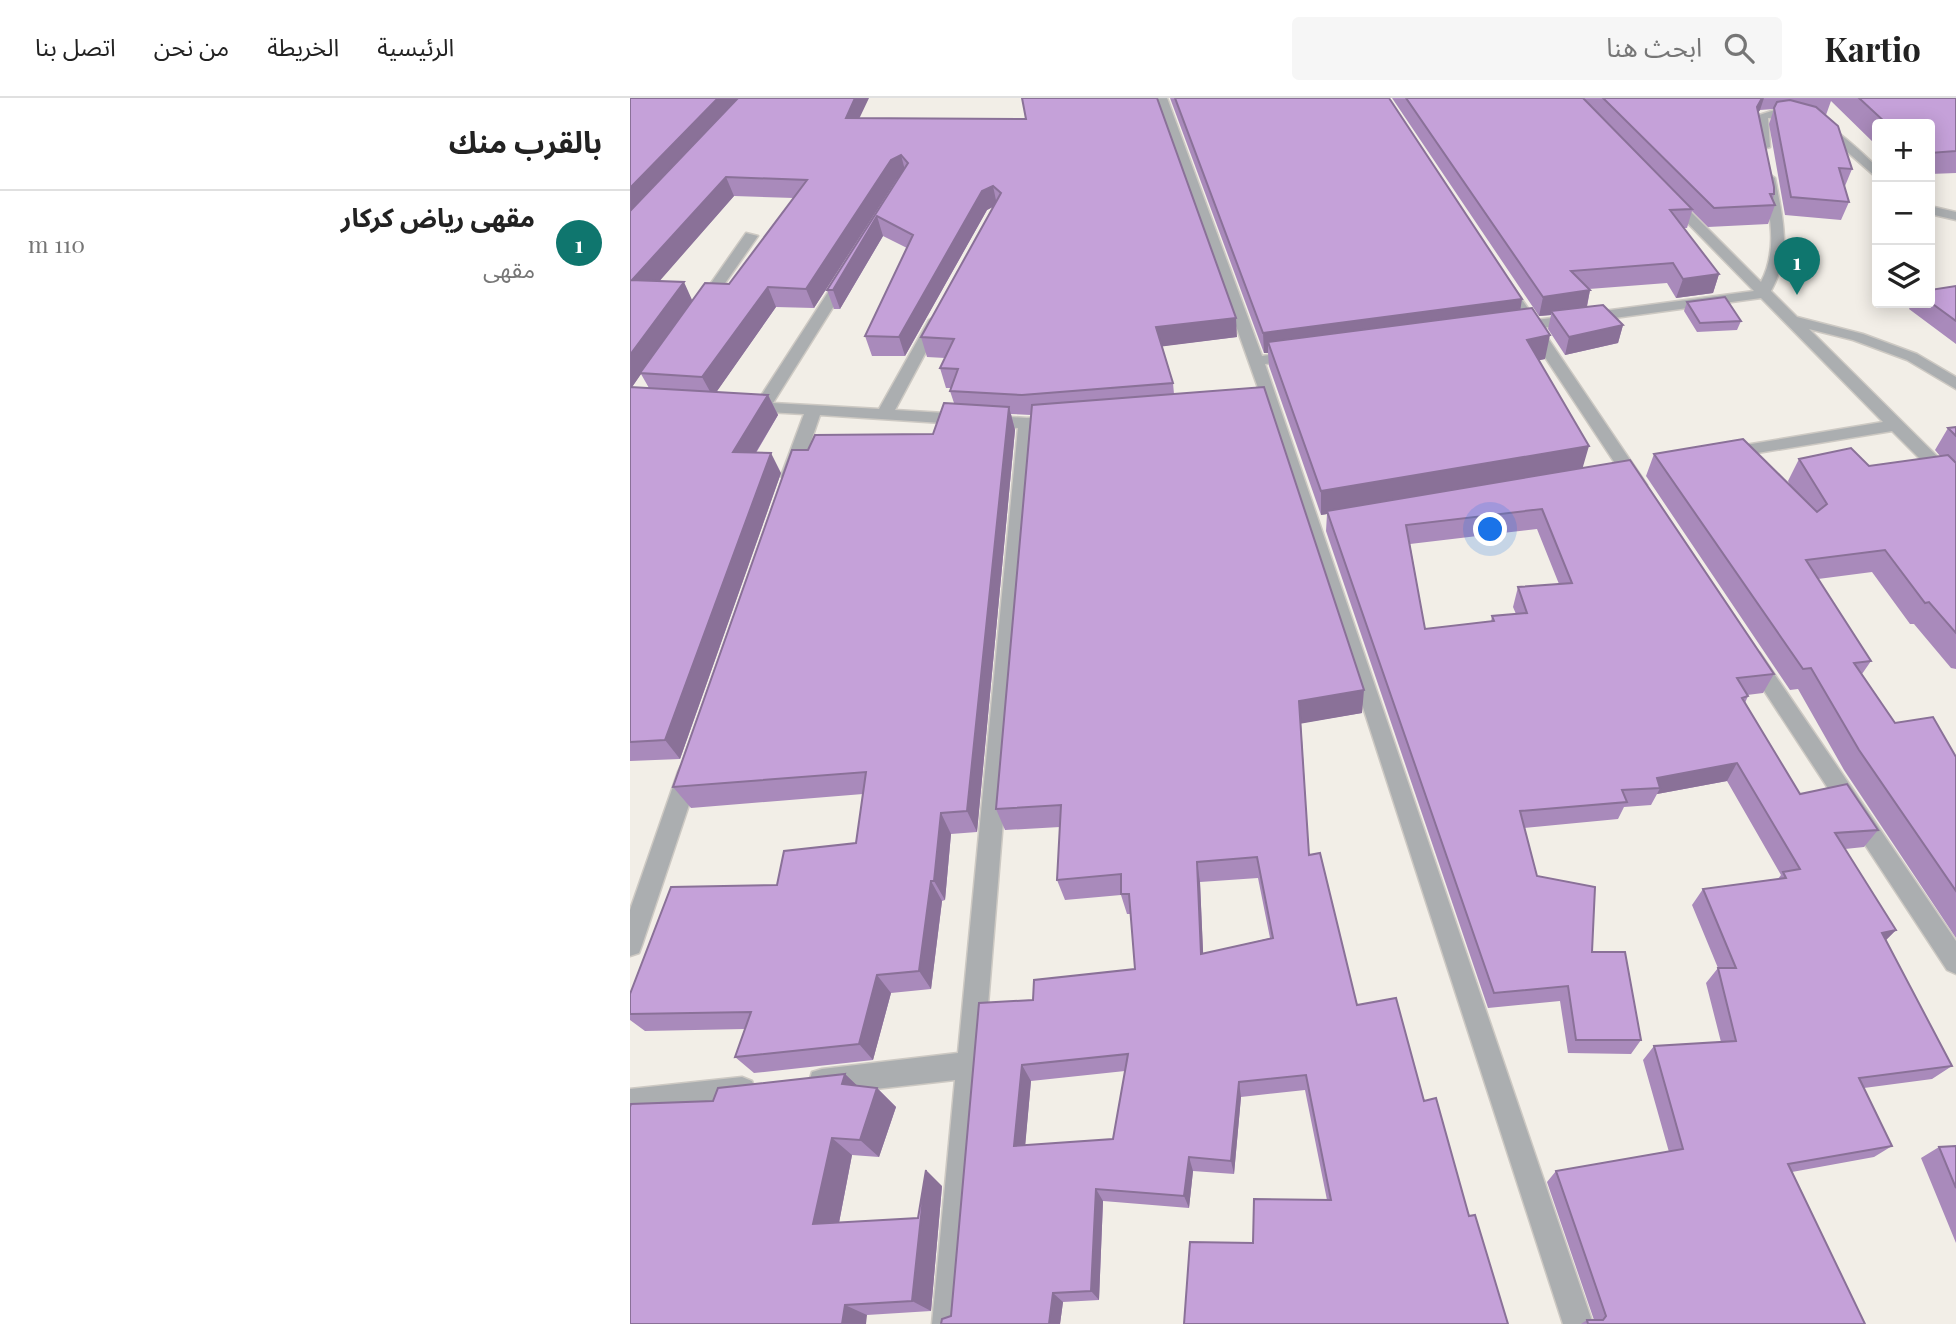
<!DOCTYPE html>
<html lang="ar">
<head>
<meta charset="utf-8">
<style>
	:root { --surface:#fff; --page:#f6f6f6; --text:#222; --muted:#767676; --line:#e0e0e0; --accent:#0f766e }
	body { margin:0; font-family:"Playfair Display","Noto Sans Arabic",serif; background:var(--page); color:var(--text); direction:rtl }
	.controls { position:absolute; right:21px; top:21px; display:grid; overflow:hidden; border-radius:7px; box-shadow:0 4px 18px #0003 }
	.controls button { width:63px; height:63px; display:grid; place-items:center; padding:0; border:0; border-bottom:2px solid var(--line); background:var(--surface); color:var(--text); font:35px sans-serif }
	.you { position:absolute; left:861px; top:432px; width:24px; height:24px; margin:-18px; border:5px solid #fff; border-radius:50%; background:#1a73e8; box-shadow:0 0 0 10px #1a73e833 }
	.badge { display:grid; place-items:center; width:46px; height:46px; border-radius:50%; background:var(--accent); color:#fff; font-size:23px; font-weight:700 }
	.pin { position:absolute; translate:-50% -58px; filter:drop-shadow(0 2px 4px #0008) }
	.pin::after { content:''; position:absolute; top:37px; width:24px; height:21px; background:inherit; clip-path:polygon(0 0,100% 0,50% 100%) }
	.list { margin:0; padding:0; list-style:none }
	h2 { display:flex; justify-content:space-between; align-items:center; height:91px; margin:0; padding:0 28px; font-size:30px }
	h2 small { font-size:23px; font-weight:400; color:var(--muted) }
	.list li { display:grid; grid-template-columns:46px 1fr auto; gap:21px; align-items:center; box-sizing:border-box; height:98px; padding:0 28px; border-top:2px solid var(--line) }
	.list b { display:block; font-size:26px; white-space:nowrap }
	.list p { margin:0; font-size:23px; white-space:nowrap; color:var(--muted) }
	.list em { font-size:23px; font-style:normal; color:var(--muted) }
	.icon { flex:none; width:38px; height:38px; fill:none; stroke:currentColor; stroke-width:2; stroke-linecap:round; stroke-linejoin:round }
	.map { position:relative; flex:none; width:1326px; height:1226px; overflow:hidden; direction:ltr }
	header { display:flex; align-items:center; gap:42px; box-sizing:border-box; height:98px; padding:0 35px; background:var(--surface); border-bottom:2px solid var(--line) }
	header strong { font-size:33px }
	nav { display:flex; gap:38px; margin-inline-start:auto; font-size:24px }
	.search { width:490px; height:63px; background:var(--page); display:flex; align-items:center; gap:18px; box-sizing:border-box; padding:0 24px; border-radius:7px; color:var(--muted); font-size:26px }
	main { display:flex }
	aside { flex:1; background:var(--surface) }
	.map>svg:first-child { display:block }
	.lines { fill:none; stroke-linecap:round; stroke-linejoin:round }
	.minor-casing { stroke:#cdc9c3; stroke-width:3 }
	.minor { fill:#abaeb0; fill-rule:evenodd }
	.wall { fill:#a98abb; fill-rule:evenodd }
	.shaded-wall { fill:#8a7198 }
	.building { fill:#c5a1d9; stroke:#8a7198; stroke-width:2; fill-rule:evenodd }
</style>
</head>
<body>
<header>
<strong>Kartio</strong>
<div class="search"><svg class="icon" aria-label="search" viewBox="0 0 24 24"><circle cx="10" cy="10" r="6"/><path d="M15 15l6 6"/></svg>ابحث هنا</div>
<nav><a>الرئيسية</a><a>الخريطة</a><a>من نحن</a><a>اتصل بنا</a></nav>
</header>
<main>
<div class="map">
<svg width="1326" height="1226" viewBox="0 0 1326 1226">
	<rect width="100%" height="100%" fill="#f2eee7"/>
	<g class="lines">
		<defs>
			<path id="minor" d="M525,0h12l95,258 33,-5 8,5 -8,5 -30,3 328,960h-30l-297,-916 -24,3 -8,-5 8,-5 20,-2z
				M1148,11c43,4 70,30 99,58v11l-41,-36 -30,-20 -13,-5 -25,1 2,29 -10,3 -4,-34z
				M1139,76l6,4c8,41 17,75 -4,113l26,26 66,17 54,20 39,23v12l-49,-29 -54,-20 -44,-11 147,146v16l-6,-2 -58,-58 -165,27 -6,-1 -2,-4 2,-4 162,-27 -122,-124 -220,30 106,157 -9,6 -6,-2 -105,-159 -12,1 -7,-4 14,-5 -24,-37 7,-4 5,1 26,38 218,-29 -89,-91 11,-3 85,85c18,-34 8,-69 2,-104z
				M1300,108l26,6v8l-26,-6z
				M116,135l12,3 -51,73h-10l-2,-3z
				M215,175l7,4 -79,126 106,6 50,-89 7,-4 7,4 -48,90 132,8 30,-2 8,5 -8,5 -22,2 -73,896h-30l23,-244 -133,15 -10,-3 -3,-10 3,-10 10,-3 136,-16 60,-625 -198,-13 -21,61 -3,4h-12l-3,-4 23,-62 -58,-3 -8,-5 8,-5 11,1 81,-125z
				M1123,552l7,3 196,288v33l-9,-4 -201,-307 -3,-5 3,-5z
				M59,665l8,3 3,6 -58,173 -3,8 -9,3v-46l48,-138 3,-6z
				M112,979l10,4 4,10 -4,10 -10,4 -112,12v-28z"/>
		</defs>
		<use href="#minor" class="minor-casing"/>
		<use href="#minor" class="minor"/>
	</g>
	<path class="wall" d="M0,0l229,20 167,1 211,218 -75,9 11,37 1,11 188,319 -61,10 8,132 48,150 67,96 45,115 39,108 -255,-81 74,-43 -22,-110 -64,7 -7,77 -41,-3 -4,37 -86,-7 -4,99 -36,2 -3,22h-119l10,-8 82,-316 102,-31 -4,-55h-4l-6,-19 -56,5 -8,-20 3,-53 -55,3 -9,-21 35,-394 -20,-1 4,16 -38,402 -26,2 -6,66 -3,1 -11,88 -40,4 -18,67 -119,13 -19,-16 10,-28 -100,2 -15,-11v-26l147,-109 79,-42 7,-49 -172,14 -18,-21 135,-337 125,-16 21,-31 -4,-12 1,-3h-5l-6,-20 5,-10 -18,-1 -6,-20 73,-131 -7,4 -82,146h-33l-7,-20 42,-88 -24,-12 -43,73h-6l-7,-19 71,-112 -1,1 -83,129 -38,-1 -60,85 52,3 10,20 -22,38 25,20 -101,286 -50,2zM104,98l60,2 -65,86 -36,17 -34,-20zM11,276l8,14 -17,-1zM628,780l12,60 -67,16 -3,-72zM495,973l-12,68 -88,6 6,-64z
		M540,0h219l131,212 25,49 -6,1 44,108 191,206 -11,19 -16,2 1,1 -3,7 55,91 78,36 -14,17 -19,2 51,81 -10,10 66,126 -20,13 -68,9 28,58 -18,11 -82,15 73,152h-284l6,-4h7l-47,-138 9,-11 113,-19 -26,-92 11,-14 67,-4 -15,-59 12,-15 -26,-63 11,-16 75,-10 3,-4 -54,-94 -70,13 -6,11 -27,2 -6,12 -94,9 13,48 55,76 49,88 -10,14 -63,-1 -8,-52 -72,7 -162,-477 1,-17 -6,1 -52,-149 -1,-13h-4zM907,431l22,55 -41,3 -5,20 3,7 -24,2 -1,6 -66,7 -15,-85z
		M762,0h564v75l-26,1v-50h-53v22l-46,-45 -5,14 26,54 -7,17h-1l5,16 -8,18 -56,-5 -16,-91 5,-15 -14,1 -2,2 16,82 -1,5 2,6 -7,19 -60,3 -16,-16 -5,17h-3l35,46 -6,19 -37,5 -9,-15 -78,6 1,1 -3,17 36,18 -5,18 -53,12 -17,-26 3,-14 -12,1z
		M1326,188v58l-47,-35 3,-6h18v-13z
		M1057,204l54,19 -4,9 -40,2 -13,-21z
		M1326,329v242l-5,-1 -37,-44h-4l-38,-52 -54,7 53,82 -9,13 33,49 61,34v181l-112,-168 -46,-81 -8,1 -144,-214 8,-22 137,33 -3,-6 11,-22 70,7 71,-10 -5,-6 13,-22z
		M215,976l12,12 20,2 19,19 -17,50 -27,-2 -13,68 79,-5 24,-32 -11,125 -64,4 -237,9 83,-223z
		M1326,1048v97l-35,-85 18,-11z"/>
	<path class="shaded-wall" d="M88,0h24l-112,119v-29z
		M225,0h14l-18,38 -5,-18z
		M1132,0h2l-4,12 -9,14 6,-17z
		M271,57l5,19 -9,5 -83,129 -8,-19 85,-129z
		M96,79l8,19 -91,104 -11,-20z
		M363,88l4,19 -10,5 -82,146 -6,-19 83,-146z
		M247,118l6,20 -43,73 -7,-19z
		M1089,176l-6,19 -37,5 7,-19z
		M54,184l9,20 -53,71 1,1 -11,16v-35z
		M138,189l8,20 -63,90 -11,-20z
		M960,192l-4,20 -35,1v4l-12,1 4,-19z
		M892,201l-3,20 -251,23v11h-4l-1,-20z
		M606,220l1,19 -79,10 -2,-20z
		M993,227l-5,18 -53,12 4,-18z
		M920,237l-5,24 -23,5 5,-24z
		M138,297l10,20 -34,57 -11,-20z
		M379,309l6,23 -38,402 -10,-21z
		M959,348l-7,24 -255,41v3l-6,1v-24z
		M141,355l10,20 -101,286 -15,-19z
		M734,592l-2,23 -63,11v-23z
		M1107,665l-10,18 -70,13 3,-6 -3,-10z
		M311,715l10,21 -6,66 -11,-19z
		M567,764l3,20 4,91 -3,-19z
		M301,783l11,20 -11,88 -12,-18z
		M1266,832l-16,16 2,-13z
		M247,877l14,18 -18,67 -14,-16z
		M392,967l9,16 -7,78 -10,-13z
		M215,976l20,19 -23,-9z
		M609,984l2,15 -7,77 -3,-13z
		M247,990l19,19 -17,50 -19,-17z
		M202,1040l20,17 -16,83 -23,-14z
		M559,1059l4,14 -4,37 -5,-12z
		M296,1072l16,16 -11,125 -19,-10z
		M466,1091l7,12 -4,99 -8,-9z
		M423,1195l10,9 -3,22h-11z
		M215,1207l22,10 -1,9h-24z"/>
	<path class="building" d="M0,0h88l-88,90z
		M108,0h117l-9,20 180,1 -4,-21h135l79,220 -80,9 17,56 -151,12 -72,-4 8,-22 -18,-1 14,-29 -33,-2 80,-144 -8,-7 -11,5 -83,146 -34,-1 48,-101 -36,-19 -44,74h-6l81,-127 -7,-8 -10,5 -85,129 -38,-2 -66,90 -62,-4 65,-90 24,1 78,-104 -81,-3 -94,103 52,2 -54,73v-144z
		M545,0h214l133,201 -259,34z
		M776,0h177l109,111 -22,1 49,64 -36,5 -10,-16 -102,8 19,19 -47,7z
		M973,0h159l-5,9 17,80v7h-4l5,11 -61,3z
		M1229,0h97v53l-26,2v-29h-43z
		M1160,2l26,7 22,19 14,43 -13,-1 10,34 -58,-5 -17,-89 3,-6z
		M1326,188v35l-26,-19v-12z
		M1095,199l16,24 -41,2 -13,-21z
		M973,207l20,20 -54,12 -18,-26z
		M902,210l18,27 -23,5 62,106 -268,45 -53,-149z
		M0,289l138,8 -35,57 38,1 -106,287 -35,2z
		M634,289l100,303 -65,11 10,154 11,-2 37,152 39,-7 28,103 12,-3 33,118 6,-1 33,109h-324l6,-82 63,1 1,-44 77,1 -25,-125 -67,7 -8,79 -42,-4 -5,39 -88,-7 -5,102 -38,2 -4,31h-108l1,-5 9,-3 28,-313 54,-3 1,-20 101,-11 -6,-75h-8v-20l-64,6 4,-75 -65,4 36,-404zM627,759l16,81 -72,16 -4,-92zM498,956l-15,85 -99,7 8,-81z
		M314,305l65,4 -42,404 -26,2 -7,68h-3l-12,90 -42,4 -18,69 -124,13 16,-45 -121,2v-20l41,-107 106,-2 7,-34 72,-8 10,-71 -193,15 119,-337h16l7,-15 118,-1z
		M1326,329v9l-8,-8z
		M1113,341l74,73 10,-8 -28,-45 52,-11 18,18 79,-11 8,8v170l-27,-31 -4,1 -40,-53 -79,10 65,101 -17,2 41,60 38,-6 23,40v134l-97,-141 -48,-82 -8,1 -149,-215z
		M1000,362l144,214 -37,4 11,18 -6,2 58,96 47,-10 31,46 -43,3 61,97 -14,3 70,133 -93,12 33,68 -104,18 77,160h-277l-1,-4h16l3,-4 -50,-145 127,-22 -29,-103 82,-5 -18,-73h18l-33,-79 83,-11 -3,-6 17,-3 -63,-106 -80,15 3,10 -38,2 5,12 -107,9 17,65 58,11 -3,65h33l16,88h-65l-8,-54 -74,7 -167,-482zM912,411l30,74 -54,4 9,26 -35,3 2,5 -69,8 -19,-104z
		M215,976l-3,10 35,4 -17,52 -28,-2 -19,86 105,-6 8,-48 -14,131 -67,4 -3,19h-212v-217l1,-3 82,-3 5,-13z
		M1326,1048v42l-17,-41z"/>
</svg>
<div class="controls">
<button>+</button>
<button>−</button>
<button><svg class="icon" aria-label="layers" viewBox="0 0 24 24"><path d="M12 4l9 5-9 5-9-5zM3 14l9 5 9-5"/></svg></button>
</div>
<div class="you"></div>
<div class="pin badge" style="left:1167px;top:197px">1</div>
</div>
<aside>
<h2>بالقرب منك<small></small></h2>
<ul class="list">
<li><span class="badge">1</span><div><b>مقهى رياض كركار</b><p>مقهى</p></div><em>110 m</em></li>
</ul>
</aside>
</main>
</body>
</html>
